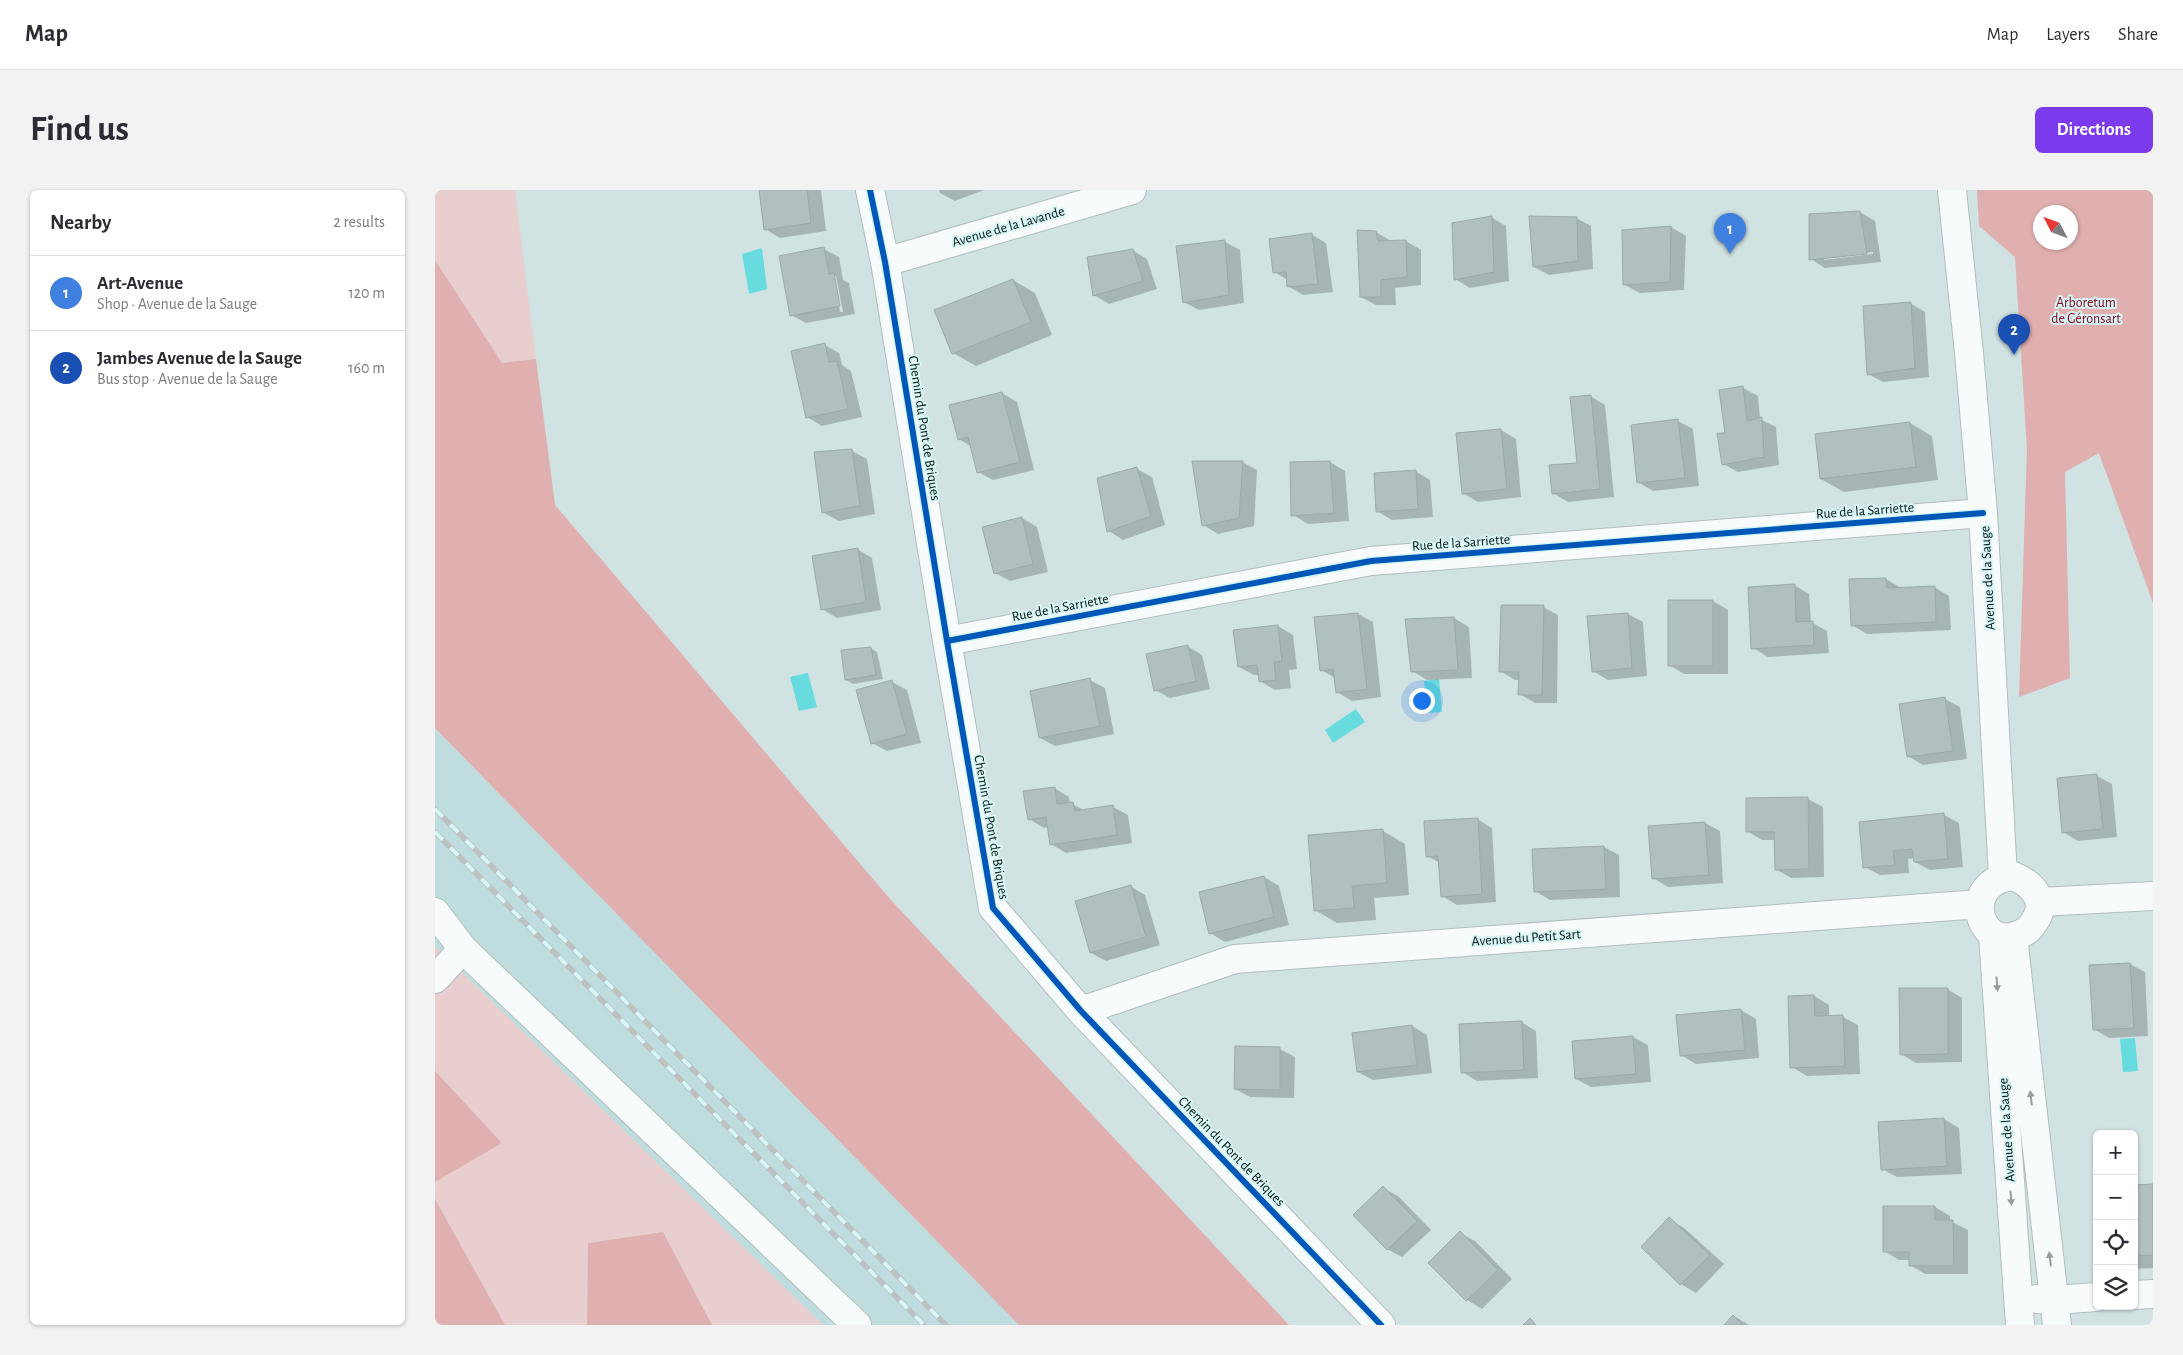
<!DOCTYPE html>
<html lang="en">
<head>
<meta charset="utf-8">
<style>
	:root { --surface:#fff; --page:#f2f2f3; --text:#2b2b33; --muted:#7c7c81; --line:#e1e1e2; --accent:#7c3aed }
	body { margin:0; font-family:"Alegreya Sans",sans-serif; background:var(--page); color:var(--text) }
	.controls { position:absolute; right:15px; bottom:15px; display:grid; overflow:hidden; border-radius:8px; box-shadow:0 1px 4px #0004 }
	.controls button { width:45px; height:45px; display:grid; place-items:center; padding:0; border:0; border-bottom:1px solid var(--line); background:var(--surface); color:var(--text); font:25px sans-serif }
	.compass { position:absolute; left:1598px; top:15px; width:45px; height:45px; border-radius:50%; background:var(--surface); box-shadow:0 1px 4px #0004; rotate:311deg }
	.you { position:absolute; left:986px; top:510px; width:18px; height:18px; margin:-12px; border:4px solid #fff; border-radius:50%; background:#1a73e8; box-shadow:0 0 0 8px #1a73e833 }
	.badge { display:grid; place-items:center; width:32px; height:32px; border-radius:50%; background:var(--accent); color:#fff; font-size:16px; font-weight:700 }
	.pin { position:absolute; translate:-50% -41px; filter:drop-shadow(0 1px 2px #0008) }
	.pin::after { content:''; position:absolute; top:26px; width:18px; height:15px; background:inherit; clip-path:polygon(0 0,100% 0,50% 100%) }
	.list { margin:0; padding:0; list-style:none }
	h2 { display:flex; justify-content:space-between; align-items:center; height:65px; margin:0; padding:0 20px; font-size:21px }
	h2 small { font-size:16px; font-weight:400; color:var(--muted) }
	.list li { display:grid; grid-template-columns:32px 1fr auto; gap:15px; align-items:center; box-sizing:border-box; height:75px; padding:0 20px; border-top:1px solid var(--line) }
	.list b { display:block; font-size:19px; white-space:nowrap }
	.list p { margin:0; font-size:16px; white-space:nowrap; color:var(--muted) }
	.list em { font-size:16px; font-style:normal; color:var(--muted) }
	.icon { flex:none; width:28px; height:28px; fill:none; stroke:currentColor; stroke-width:2; stroke-linecap:round; stroke-linejoin:round }
	.map { position:relative; flex:none; width:1718px; height:1135px; overflow:hidden; border-radius:8px }
	header { display:flex; align-items:center; gap:30px; box-sizing:border-box; height:70px; padding:0 25px; background:var(--surface); border-bottom:1px solid var(--line) }
	header strong { font-size:24px }
	nav { display:flex; gap:28px; margin-inline-start:auto; font-size:18px }
	.intro { display:flex; align-items:center; justify-content:space-between; box-sizing:border-box; height:120px; padding:0 30px }
	h1 { margin:0; font-size:35px }
	.button { padding:12px 22px; border-radius:8px; background:var(--accent); color:#fff; font-size:18px; font-weight:700 }
	main { display:flex; gap:30px; padding:0 30px }
	aside { flex:1; background:var(--surface); border-radius:8px; box-shadow:0 1px 4px #0004 }
	.map>svg:first-child { display:block }
	.built { fill:#bfddde }
	.green { fill:#e8cece }
	.forest { fill:#e0afaf; fill-rule:evenodd }
	.water { fill:#67dbde }
	.shadow { fill:#0003; fill-rule:evenodd }
	.building { fill:#b2bfbf; stroke:#9ba9a9 }
	.lines { fill:none; stroke-linecap:round; stroke-linejoin:round }
	.minor-casing { stroke:#b1bebe; stroke-width:30 }
	.minor { stroke:#f8fbfb; stroke-width:28 }
	.rail-casing { stroke:#bcc1c1; stroke-width:5.5 }
	.rail { stroke:#d7f6f6; stroke-width:4; stroke-dasharray:11; stroke-linecap:butt }
	.cycleway-casing { stroke:#d7f6f6; stroke-width:9 }
	.cycleway { stroke:#0057b8; stroke-width:6 }
	.oneway { fill:#989e9e }
	.labels { text-anchor:middle; stroke-width:4; stroke-linejoin:round; paint-order:stroke }
	.street-label { font-size:14px; fill:#081313; stroke:#d7f6f6 }
	.park-label { font-size:14px; fill:#880621; stroke:#d7f6f6 }
</style>
</head>
<body>
<header>
<strong>Map</strong>
<nav><a>Map</a><a>Layers</a><a>Share</a></nav>
</header>
<div class="intro"><h1>Find us</h1><a class="button">Directions</a></div>
<main>
<aside>
<h2>Nearby<small>2 results</small></h2>
<ul class="list">
<li><span class="badge" style="background:#3f7fe0">1</span><div><b>Art-Avenue</b><p>Shop · Avenue de la Sauge</p></div><em>120 m</em></li>
<li><span class="badge" style="background:#1a4fb4">2</span><div><b>Jambes Avenue de la Sauge</b><p>Bus stop · Avenue de la Sauge</p></div><em>160 m</em></li>
</ul>
</aside>
<div class="map">
<svg width="1718" height="1135" viewBox="0 0 1718 1135">
	<rect width="100%" height="100%" fill="#d1e2e2"/>
	<path class="built" d="M0,538l584,597h-196l-388,-379z"/>
	<path class="green" d="M0,0h80l21,169 -34,4 -67,-103z
		M0,756l388,379h-111l-49,-93 -75,11 -1,82h-82l-70,-126v-17l67,-39 -67,-72z"/>
	<path class="forest" d="M1542,0h176v413l-54,-150 -34,19 5,206 -51,19 8,-248 -12,-192 -36,-31zM1636,22v30h-30v-30z
		M0,70l67,103 34,-4 19,146 335,394 399,426h-270l-584,-597z
		M0,881l67,72 -67,39z
		M0,1009l70,126h-70z
		M228,1042l49,93h-125l1,-82z"/>
	<path class="water" d="M327,58l5,41 -18,5 -7,-40z
		M373,483l9,34 -18,4 -9,-34z
		M1004,489l3,33 -16,1 -2,-32z
		M921,519l9,13 -32,21 -8,-13z
		M1700,848l3,33 -15,1 -3,-33z"/>
	<path class="shadow" d="M325,0h61l5,41 -46,7 -15,-9z
		M504,0h45l-29,11 -15,-8z
		M1425,22l15,9 6,41 -56,6 -14,-9zM1438,62v2l-49,6v-3z
		M1056,27l15,9 3,55 -39,7 -15,-9z
		M1141,28l15,8 2,43 -44,6 -15,-8z
		M1236,37l15,9 -2,54 -44,3 -15,-8z
		M941,42l15,9h15l15,9v35l-26,3 1,17h-20l-15,-8z
		M876,44l15,9 7,49 -30,3 -15,-9v-6l-14,-8z
		M790,52l15,8 4,53 -45,7 -15,-8z
		M389,59l15,8 4,23 6,3 6,31 -49,9 -15,-8zM399,86h2l7,36h-3z
		M697,60l15,9 10,30 -48,15 -15,-9z
		M578,90l22,13 17,42 -76,31 -23,-13z
		M1475,113l15,9 4,65 -46,5 -15,-8z
		M390,155l14,8 3,12 9,6 11,46 -40,9 -15,-9z
		M1308,198l15,8 2,23 16,8 3,38 -41,7 -15,-8 3,-30z
		M567,203l15,9 17,68 -41,10 -15,-8 -6,-25 -13,-8z
		M1155,206l15,9 9,92 -46,5 -15,-9 25,-29z
		M1243,231l15,8 6,57 -46,5 -15,-9z
		M1475,233l22,13 6,44 -94,12 -23,-13z
		M1066,240l15,9 5,58 -43,5 -15,-9z
		M417,261l15,8 8,55 -36,7 -15,-8z
		M807,272l15,8 -3,56 -36,8 -15,-9z
		M895,272l15,9 4,50 -41,3 -15,-9z
		M702,279l15,8 13,48 -42,15 -14,-9z
		M980,281l15,9 3,37 -41,3 -15,-9z
		M587,328l15,9 11,45 -38,9 -15,-8z
		M422,359l15,9 9,52 -44,8 -15,-9z
		M1451,389l15,9 33,-1 15,9 2,34 -84,4 -15,-9 -1,-44z
		M1359,395l15,9 2,28 16,9 2,22 -61,4 -15,-9z
		M1278,411l15,9v64h-44l-15,-9z
		M1108,417l15,8 -1,88h-22l-15,-9v-14h-5l-15,-9z
		M923,424l15,8 8,75 -29,4 -15,-9 -2,-14 -14,-8z
		M1193,424l15,8 4,54 -39,4 -15,-9z
		M1019,428l15,9 3,51 -45,2 -15,-9z
		M843,436l15,9 4,34 -8,1 2,18 -16,2 -15,-9v-6h-6l-15,-8z
		M752,456l15,9 8,34 -40,9 -15,-8z
		M435,458l7,4 6,27 -30,5 -7,-4z
		M655,490l15,8 9,46 -59,12 -15,-8z
		M457,492l15,8 14,53 -34,8 -15,-8z
		M1510,509l15,8 7,52 -44,6 -15,-9z
		M1662,586l15,8 5,53 -39,4 -15,-9z
		M619,598l15,9 1,6 16,8 27,-4 15,8 4,28 -66,10 -15,-9 -3,-17 -4,1 -15,-9z
		M1312,609h61l15,8 1,70 -33,1 -15,-9 -1,-29h-13l-15,-9z
		M1509,625l15,8 4,44 -33,3 -15,-8v-4l-7,1 1,14 -29,2 -15,-8z
		M1042,629l15,9 4,74 -39,3 -15,-9 -2,-33 -13,-7z
		M1270,633l15,8 3,52 -55,4 -15,-9z
		M948,641l22,13 4,51 -35,3 2,22 -39,3 -22,-13z
		M1169,657l15,8 1,42 -70,3 -15,-9z
		M829,687l15,9 10,39 -64,17 -15,-9z
		M695,696l15,9 15,50 -54,16 -15,-8z
		M1695,774l15,8 3,64 -39,2 -15,-9z
		M1512,799l15,9v64l-46,1 -15,-9z
		M1379,806l15,9v12h14l15,8 2,49 -53,2 -15,-9z
		M1306,820l15,9 3,39 -63,6 -15,-9z
		M1086,832l15,9 2,47 -61,3 -15,-9z
		M977,836l15,9 5,38 -59,7 -15,-8 -4,-38z
		M1198,847l15,8 3,37 -60,5 -15,-8z
		M845,859l15,8 -1,41 -44,-1 -15,-8z
		M1509,929l15,9 3,46 -65,3 -15,-8 -2,-46z
		M1718,995v83l-19,1v-82z
		M948,998l15,8 33,34 -29,27 -15,-8z
		M1500,1017l15,9v5l18,9v44h-43l-15,-9v-5h-11l-15,-9z
		M1234,1029l15,9 40,36 -28,29 -15,-9z
		M1025,1043l15,8 37,38 -30,30 -15,-9 -37,-37z
		M1299,1126l15,9h-23z"/>
	<path class="building" d="M324,0h48l4,33 -47,7z
		M1425,21l7,43 -58,6v-46z
		M1057,26l2,56 -40,8 -2,-57z
		M1094,26l48,1 1,44 -45,6z
		M1236,36l-1,56 -47,3 -1,-55z
		M922,40l19,1 2,10 28,-1 1,37 -26,3v17h-21z
		M877,43l6,51 -31,3 -1,-15 -13,1 -4,-34z
		M790,50l4,55 -46,8 -7,-57z
		M389,57l5,27 5,-1 6,33 -50,10 -11,-60z
		M698,59l10,32 -50,15 -6,-39z
		M578,89l18,43 -79,32 -18,-44z
		M1476,112l4,66 -48,7 -4,-69z
		M390,153l4,19 8,-1 11,48 -42,9 -15,-67z
		M1308,196l4,35 15,-4 2,40 -42,8 -5,-32h8l-6,-43z
		M567,202l18,70 -43,11 -9,-36 -10,3 -9,-35z
		M1156,205l9,94 -48,5 -3,-29 28,-2 -7,-66z
		M1243,229l7,59 -48,5 -6,-58z
		M1475,232l6,45 -96,12 -5,-45z
		M1066,239l6,60 -45,5 -6,-61z
		M417,259l8,57 -38,7 -8,-61z
		M757,271h51l-4,57 -37,8z
		M895,271l4,52 -43,3 -1,-54z
		M702,277l14,49 -44,16 -10,-54z
		M981,280l2,39 -42,3 -2,-39z
		M587,327l11,47 -39,10 -12,-47z
		M423,358l8,54 -45,8 -9,-54z
		M1451,388l1,10 48,-2 1,36 -85,4 -2,-47z
		M1360,394l1,38 17,-1 1,24 -63,4 -3,-62z
		M1233,410h45v66h-45z
		M1066,415h43l-2,90h-24l1,-23h-20z
		M923,423l9,76 -31,4 -3,-24 -13,2 -6,-54z
		M1193,423l4,55 -40,4 -5,-56z
		M1019,427l4,53 -47,2 -6,-53z
		M843,435l4,36 -8,1 2,18 -17,2 -2,-17 -19,2 -5,-37z
		M753,455l8,36 -42,10 -8,-37z
		M436,457l5,28 -31,5 -4,-30z
		M655,488l10,48 -61,12 -9,-47z
		M457,490l15,54 -36,10 -15,-54z
		M1510,507l8,54 -46,6 -8,-53z
		M1662,584l6,55 -41,4 -5,-55z
		M620,597l2,17 16,-2 2,9 38,-6 4,30 -67,10 -4,-28 -18,3 -5,-29z
		M1373,607l1,72 -34,1 -1,-38h-28v-34z
		M1509,623l4,46 -34,3 -2,-13 -19,2 2,14 -32,3 -4,-46z
		M1043,628l4,76 -41,3 -3,-41 -12,1 -2,-36z
		M1270,632l4,53 -57,4 -4,-53z
		M948,639l4,54 -35,3 2,22 -40,3 -6,-76z
		M1169,656l2,43 -72,3 -2,-43z
		M829,686l10,41 -65,17 -10,-42z
		M696,695l15,52 -56,16 -15,-52z
		M1695,773l4,65 -41,2 -4,-65z
		M1464,798h49v66l-48,1z
		M1379,805l1,21 28,-1 2,51 -55,2 -2,-72z
		M1306,819l4,41 -65,6 -4,-41z
		M1087,831l2,49 -63,3 -2,-49z
		M977,835l5,40 -60,7 -5,-39z
		M1198,846l3,38 -61,5 -3,-38z
		M800,856l45,1v43l-46,-1z
		M1509,928l3,48 -66,4 -3,-48z
		M1718,994v71l-19,1v-71z
		M948,996l34,35 -30,29 -34,-35z
		M1448,1016h52v14h18l1,46h-45v-14h-26z
		M1234,1027l41,38 -30,30 -39,-38z
		M1025,1041l38,39 -32,31 -38,-38z
		M1298,1125l10,10h-19z
		M1095,1128l6,7h-13z"/>
	<g class="lines">
		<defs>
			<path id="minor" d="M435,0l15,72 62,379 46,267 88,103 300,314
				M1517,0l17,163 14,160 20,364
				M450,72l247,-72
				M512,451l424,-80 612,-48
				M1578,686c20,8 36,26 21,46 -4,7 -7,9 -14,12 -41,20 -62,-52 -7,-58z
				M1605,712l113,-6
				M0,722l28,37
				M1558,745l27,390
				M1578,747l44,388
				M0,789l28,-30 394,376
				M646,821l154,-52 745,-55
				M1699,1105l19,-1
				M1602,1109l17,1 43,-3"/>
		</defs>
		<use href="#minor" class="minor-casing"/>
		<use href="#minor" class="minor"/>
		<defs>
			<path id="rail" d="M0,619l511,516
				M0,642l489,493"/>
		</defs>
		<use href="#rail" class="rail-casing"/>
		<use href="#rail" class="rail"/>
		<defs>
			<path id="cycleway" d="M435,0l15,72 62,379 46,267 88,103 300,314
				M512,451l424,-80 612,-48"/>
		</defs>
		<use href="#cycleway" class="cycleway-casing"/>
		<use href="#cycleway" class="cycleway"/>
	</g>
	<defs><path id="oneway-solid" d="M-6-.8H1V-3.2L6.5 0L1 3.2V.8H-6Z" transform="scale(1.25)"/></defs>
	<g class="oneway">
		<use href="#oneway-solid" transform="translate(1562 794) rotate(86)"/>
		<use href="#oneway-solid" transform="translate(1596 908) rotate(-97)"/>
		<use href="#oneway-solid" transform="translate(1576 1008) rotate(86)"/>
		<use href="#oneway-solid" transform="translate(1615 1069) rotate(-97)"/>
	</g>
	<g class="labels">
		<g class="street-label">
			<text transform="translate(573 36) rotate(-16)" y="5">Avenue de la Lavande</text>
			<text transform="translate(490 238) rotate(81)" y="5">Chemin du Pont de Briques</text>
			<text transform="translate(1430 320) rotate(-4)" y="5">Rue de la Sarriette</text>
			<text transform="translate(1026 352) rotate(-4)" y="5">Rue de la Sarriette</text>
			<text transform="translate(1552 388) rotate(-93)" y="5">Avenue de la Sauge</text>
			<text transform="translate(625 417) rotate(-11)" y="5">Rue de la Sarriette</text>
			<text transform="translate(557 637) rotate(80)" y="5">Chemin du Pont de Briques</text>
			<text transform="translate(1091 747) rotate(-4)" y="5">Avenue du Petit Sart</text>
			<text transform="translate(1571 940) rotate(-94)" y="5">Avenue de la Sauge</text>
			<text transform="translate(797 961) rotate(46)" y="5">Chemin du Pont de Briques</text>
		</g>
		<g class="park-label">
			<text x="1651" y="117">Arboretum<tspan x="1651" dy="16">de Géronsart</tspan></text>
		</g>
	</g>
</svg>
<div class="controls">
<button>+</button>
<button>−</button>
<button><svg class="icon" aria-label="locate" viewBox="0 0 24 24"><circle cx="12" cy="12" r="6"/><path d="M12 2v4M12 18v4M2 12h4M18 12h4"/></svg></button>
<button><svg class="icon" aria-label="layers" viewBox="0 0 24 24"><path d="M12 4l9 5-9 5-9-5zM3 14l9 5 9-5"/></svg></button>
</div>
<svg class="compass" viewBox="-18 -18 36 36"><path d="M0-13l5 13h-10z" fill="#e53935"/><path d="M0 13l5-13h-10z" fill="#7c7c81"/></svg>
<div class="you"></div>
<div class="pin badge" style="left:1295px;top:64px;background:#3f7fe0">1</div>
<div class="pin badge" style="left:1579px;top:165px;background:#1a4fb4">2</div>
</div>
</main>
</body>
</html>
